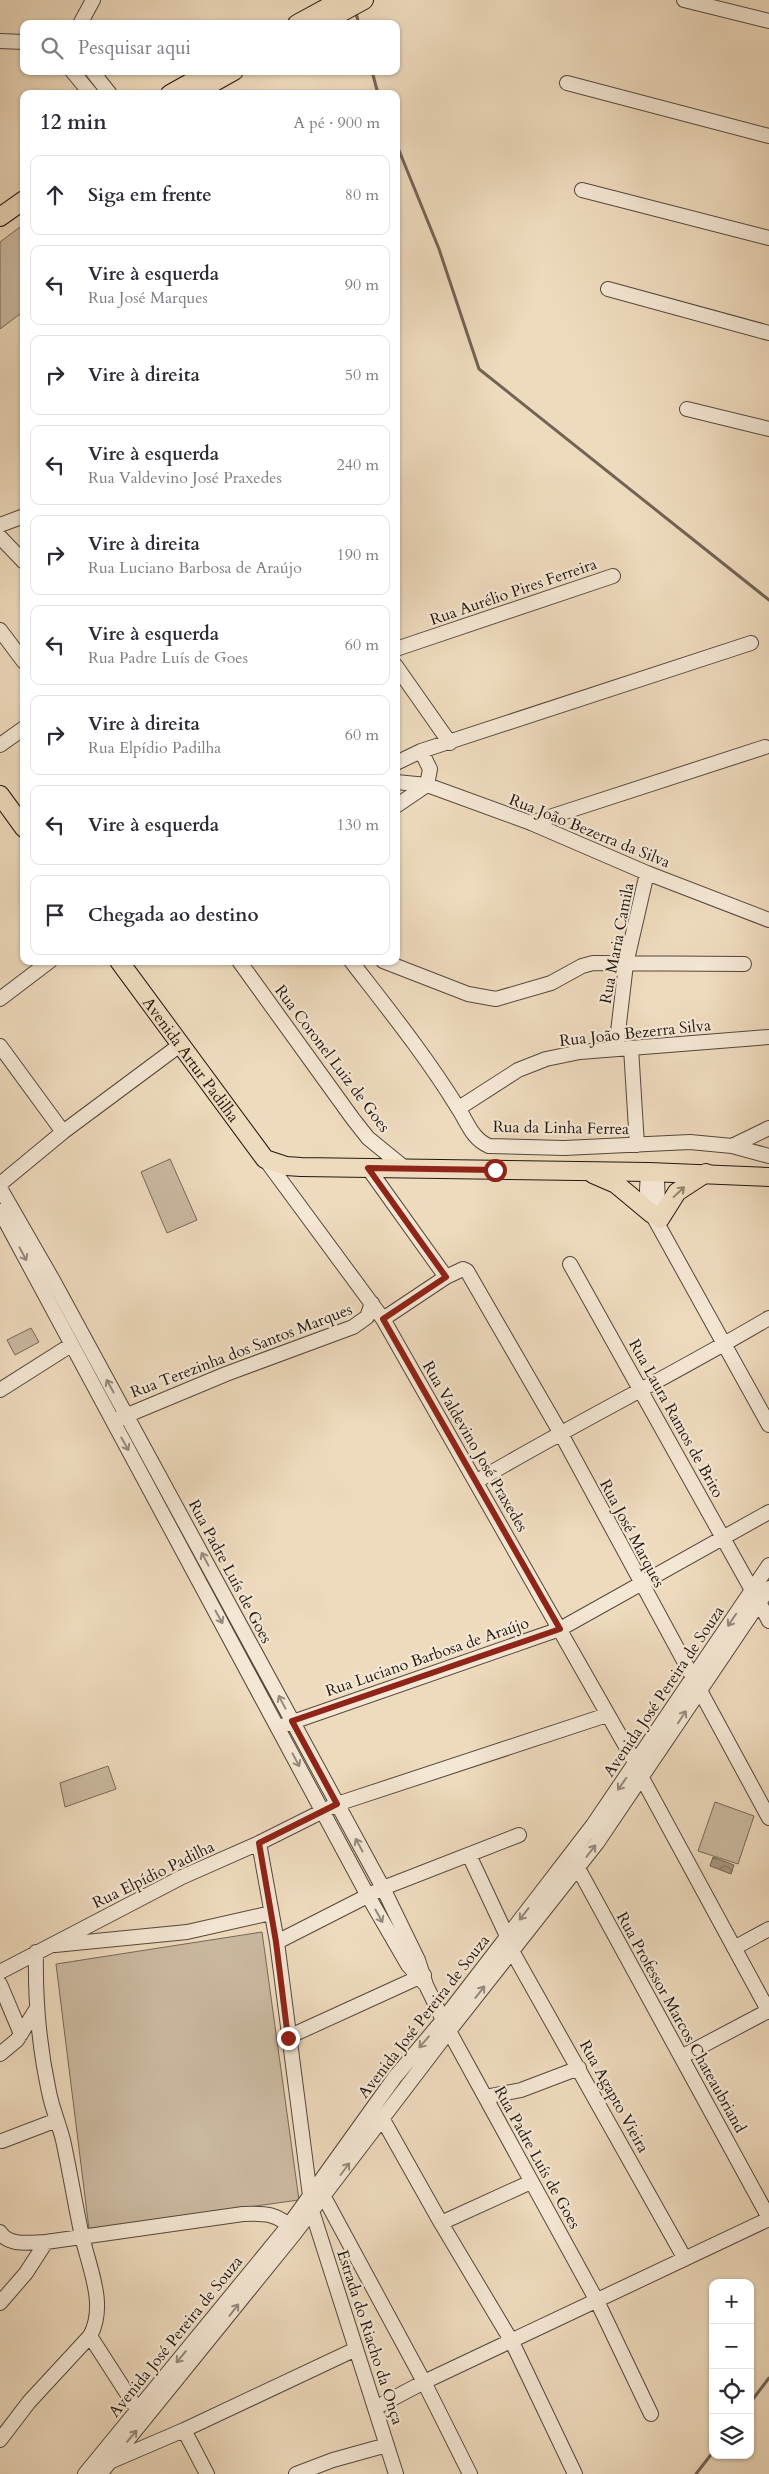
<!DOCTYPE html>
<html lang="pt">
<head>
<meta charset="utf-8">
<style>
	:root { --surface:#fff; --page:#f7f7f7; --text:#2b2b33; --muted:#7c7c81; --line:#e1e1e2 }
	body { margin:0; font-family:Cardo,serif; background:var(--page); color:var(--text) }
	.controls { position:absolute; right:15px; bottom:15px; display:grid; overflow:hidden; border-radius:10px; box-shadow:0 1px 4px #0004 }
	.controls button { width:45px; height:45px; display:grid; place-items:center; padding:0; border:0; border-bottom:1px solid var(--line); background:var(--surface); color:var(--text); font:25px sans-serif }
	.stop { position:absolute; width:15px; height:15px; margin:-11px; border:4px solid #8f2418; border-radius:50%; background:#fff }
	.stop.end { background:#8f2418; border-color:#fff; box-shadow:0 1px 5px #0008 }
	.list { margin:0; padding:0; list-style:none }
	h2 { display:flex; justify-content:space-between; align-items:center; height:65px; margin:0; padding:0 20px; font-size:21px }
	h2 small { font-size:16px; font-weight:400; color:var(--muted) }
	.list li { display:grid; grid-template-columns:32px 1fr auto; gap:15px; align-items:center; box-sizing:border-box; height:80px; margin:0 10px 10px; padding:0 10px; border:1px solid var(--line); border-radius:10px }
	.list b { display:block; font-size:19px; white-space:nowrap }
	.list p { margin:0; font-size:16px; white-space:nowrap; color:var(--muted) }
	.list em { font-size:16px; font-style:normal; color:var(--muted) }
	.icon { flex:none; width:28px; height:28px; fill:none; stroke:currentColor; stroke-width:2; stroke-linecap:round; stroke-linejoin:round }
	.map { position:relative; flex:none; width:769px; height:2474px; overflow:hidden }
	.search { position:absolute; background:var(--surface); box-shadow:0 1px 4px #0004; left:20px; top:20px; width:380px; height:55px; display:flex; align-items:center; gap:12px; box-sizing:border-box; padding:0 18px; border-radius:10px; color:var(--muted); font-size:19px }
	.panel { position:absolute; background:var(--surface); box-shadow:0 1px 4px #0004; left:20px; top:90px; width:380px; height:875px; border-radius:10px }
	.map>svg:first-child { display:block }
	.grass { fill:#cbb9a0; stroke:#766858 }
	.water { fill:url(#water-waves); stroke:#726354 }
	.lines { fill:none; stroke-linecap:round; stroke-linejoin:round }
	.stream { stroke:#726354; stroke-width:3 }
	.minor-casing { stroke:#54473b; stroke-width:16 }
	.major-casing { stroke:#211610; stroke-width:20 }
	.minor { stroke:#f4e7d4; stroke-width:14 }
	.major { stroke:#eedabd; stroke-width:18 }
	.oneway { stroke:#92826f }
	.oneway2 { stroke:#95897c }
	.route { stroke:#8f2418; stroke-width:6 }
	.labels { text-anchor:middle; stroke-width:4.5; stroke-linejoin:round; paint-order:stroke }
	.street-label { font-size:16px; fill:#211610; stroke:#f4e7d4 }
</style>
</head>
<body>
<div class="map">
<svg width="769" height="2474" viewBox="0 0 769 2474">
	<defs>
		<pattern id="water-waves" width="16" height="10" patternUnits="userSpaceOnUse" patternTransform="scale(1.25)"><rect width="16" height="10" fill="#a89782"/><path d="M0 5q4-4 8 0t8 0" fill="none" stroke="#887a69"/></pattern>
	</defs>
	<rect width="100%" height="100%" fill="#eedabd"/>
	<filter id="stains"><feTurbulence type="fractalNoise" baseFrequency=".004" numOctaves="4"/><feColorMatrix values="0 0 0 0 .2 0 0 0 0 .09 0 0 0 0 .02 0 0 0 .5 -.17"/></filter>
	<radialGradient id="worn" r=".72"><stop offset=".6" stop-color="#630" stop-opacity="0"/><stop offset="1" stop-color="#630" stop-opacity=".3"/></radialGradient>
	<path class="grass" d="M24,224v87l-24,18v-87z
		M170,1159l27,61 -30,13 -26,-61z
		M31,1328l8,14 -24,13 -8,-15z
		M108,1766l8,23 -51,18 -5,-24z
		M715,1802l39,14 -16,48 -40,-13z
		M262,1932l37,268 -210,29 -33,-265z"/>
	<path class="water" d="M713,1857l21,8 -3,9 -21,-8z"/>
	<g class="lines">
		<path class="stream" d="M355,10l4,14
			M372,71l6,23
			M396,143l43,106 40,120 290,231
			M750,2403l19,-25
			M696,2474l17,-22"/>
		<defs>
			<path id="minor" d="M684,0l85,21
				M80,24l13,-24
				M0,41l24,1
				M72,71l19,23
				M92,71l18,23
				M567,83l202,53
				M582,190l187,48
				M608,289l161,44
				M687,409l82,20
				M0,525l24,-9
				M0,537l24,25
				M0,630l24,32
				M396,649l217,-73
				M396,666l54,77
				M0,745l24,-17
				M396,763l25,-12 330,-108
				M396,782l31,3 104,38 116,50 122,47
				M396,806l31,-21 3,-16 -9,-18
				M531,823l234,-76
				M239,961l114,158 15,19 38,31
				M351,961c37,48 75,95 107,147 10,15 14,31 31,38l75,2 126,-6 42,4 37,-18
				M383,961l85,33 28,5 55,-16 31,-17 11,-3 151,1
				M0,999l50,-38
				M0,1046l63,86
				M631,1048l6,97
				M616,1049l10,-85 21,-91
				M459,1108l59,-38 28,-11 34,-7 189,-15
				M732,1146l37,10
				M265,1159l118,160 253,445
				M368,1168l78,109
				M649,1172c-3,14 -3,29 3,42l117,211
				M649,1172l8,10 2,39
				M0,1184l63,-52 117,-87
				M0,1188l54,94 329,606 35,72 8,25 17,35 154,281 54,113
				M0,1211l368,685 40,69 16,18
				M570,1264l182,326
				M383,1319l63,-42 17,-8 4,2 93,161 209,386
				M0,1390l71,-45
				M118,1419l108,-45 127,-47 14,-10 5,-14
				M477,1481c96,-57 196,-106 292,-163
				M759,1602l10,19
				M284,1725l276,-96 209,-117
				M642,1778l127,234
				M259,1843l18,99 35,269 84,263
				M469,1855l38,81
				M578,1868l191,350
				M277,1942l106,-54 136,-53
				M55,1945l132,-13 84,-19
				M734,1948l35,-19
				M512,1951l173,308
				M0,1972l182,-95 77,-34 78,-39 270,-89
				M0,1984l21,50
				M288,2037l136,-62
				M0,2054l17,-14 20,-32
				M681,2057l87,-46
				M485,2097l36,-7 58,-22
				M382,2118l59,105 71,119 63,132
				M2,2141l55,-21
				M324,2197l100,185 46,92
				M441,2223l90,-41
				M0,2232c9,15 31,10 46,10
				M0,2303l26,-30 20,-31 197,-28c20,-1 37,-1 50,17
				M90,2336l47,73
				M375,2408l49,-26 345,-163
				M184,2430l23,44
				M0,2440l29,-38 61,-66c17,-31 -1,-68 -8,-100 -7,-32 -12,-64 -19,-96 -4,-16 -11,-32 -14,-48 -10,-46 -14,-93 -13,-140
				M114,2460l70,-30 172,-81
				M85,2474l204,-249 106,-148 48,-57 150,-195 176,-260
				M100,2474l195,-241 154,-202 148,-188 172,-255
				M296,2474l37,-14 54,-15"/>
			<g id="major">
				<path d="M331,18l33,-18"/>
				<path d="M297,24l44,-24"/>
				<path d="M170,94l34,-19"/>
				<path d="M193,94l41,-23"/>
				<path d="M0,217l24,-17"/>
				<path d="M0,795l24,33"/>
				<path id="s1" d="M119,961l146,198 21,7 15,1 348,5 120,5"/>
				<path d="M593,1174l23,10 36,30"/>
				<path d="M660,1219l17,-27 29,-19"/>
			</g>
		</defs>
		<use href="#minor" class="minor-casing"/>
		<use href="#major" class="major-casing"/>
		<use href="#minor" class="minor"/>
		<use href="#major" class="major"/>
	</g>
	<defs><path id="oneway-shaft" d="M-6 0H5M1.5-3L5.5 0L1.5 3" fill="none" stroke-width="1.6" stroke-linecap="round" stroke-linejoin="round" transform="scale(1.25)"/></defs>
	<use class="oneway" href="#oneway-shaft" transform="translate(679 1192) rotate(-43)"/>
	<g class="oneway2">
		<use href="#oneway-shaft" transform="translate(23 1254) rotate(62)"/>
		<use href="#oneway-shaft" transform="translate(110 1386) rotate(-119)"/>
		<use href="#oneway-shaft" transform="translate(125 1444) rotate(61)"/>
		<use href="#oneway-shaft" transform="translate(205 1559) rotate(-118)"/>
		<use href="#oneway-shaft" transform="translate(219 1617) rotate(61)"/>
		<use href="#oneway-shaft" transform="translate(732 1620) rotate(124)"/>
		<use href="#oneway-shaft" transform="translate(282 1702) rotate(-118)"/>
		<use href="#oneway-shaft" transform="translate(682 1717) rotate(-57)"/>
		<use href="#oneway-shaft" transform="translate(296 1760) rotate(62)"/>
		<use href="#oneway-shaft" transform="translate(622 1784) rotate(125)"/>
		<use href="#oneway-shaft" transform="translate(359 1845) rotate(-119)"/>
		<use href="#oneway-shaft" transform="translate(591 1851) rotate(-52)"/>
		<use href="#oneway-shaft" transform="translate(524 1914) rotate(128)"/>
		<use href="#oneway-shaft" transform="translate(379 1916) rotate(61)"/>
		<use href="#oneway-shaft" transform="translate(480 1992) rotate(-52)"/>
		<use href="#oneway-shaft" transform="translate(424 2042) rotate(131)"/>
		<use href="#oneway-shaft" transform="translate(345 2169) rotate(-53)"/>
		<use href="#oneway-shaft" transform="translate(234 2310) rotate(-52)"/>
		<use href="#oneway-shaft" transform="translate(181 2357) rotate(130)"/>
		<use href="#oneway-shaft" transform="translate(132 2436) rotate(-50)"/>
	</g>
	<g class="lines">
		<path class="route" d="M288,2038l-12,-96 -17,-99 78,-39 -45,-83 268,-92 -177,-310 63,-42 -78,-109 127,2"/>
	</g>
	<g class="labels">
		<g class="street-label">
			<text transform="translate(513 591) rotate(-19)" y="6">Rua Aurélio Pires Ferreira</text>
			<text transform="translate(590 830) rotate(22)" y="6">Rua João Bezerra da Silva</text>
			<text transform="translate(616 943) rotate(-79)" y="6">Rua Maria Camila</text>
			<text transform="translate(635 1032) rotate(-6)" y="6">Rua João Bezerra Silva</text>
			<text transform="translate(333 1058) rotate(53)" y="6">Rua Coronel Luiz de Goes</text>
			<text dy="6" stroke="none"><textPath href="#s1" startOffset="122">Avenida Artur Padilha</textPath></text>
			<text transform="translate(561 1127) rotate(1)" y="6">Rua da Linha Ferrea</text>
			<text transform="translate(241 1350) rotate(-21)" y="6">Rua Terezinha dos Santos Marques</text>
			<text transform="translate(677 1418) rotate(61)" y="6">Rua Laura Ramos de Brito</text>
			<text transform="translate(476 1446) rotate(60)" y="6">Rua Valdevino José Praxedes</text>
			<text transform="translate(633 1533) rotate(62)" y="6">Rua José Marques</text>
			<text transform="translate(231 1571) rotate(62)" y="6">Rua Padre Luís de Goes</text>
			<text transform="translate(427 1656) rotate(-19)" y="6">Rua Luciano Barbosa de Araújo</text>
			<text transform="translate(663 1691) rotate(-56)" y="6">Avenida José Pereira de Souza</text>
			<text transform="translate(153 1874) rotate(-26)" y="6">Rua Elpídio Padilha</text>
			<text transform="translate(423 2016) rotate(-52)" y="6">Avenida José Pereira de Souza</text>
			<text transform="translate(682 2022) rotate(61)" y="6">Rua Professor Marcos Chateaubriand</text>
			<text transform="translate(615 2096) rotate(61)" y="6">Rua Agapto Vieira</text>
			<text transform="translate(538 2157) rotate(61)" y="6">Rua Padre Luís de Goes</text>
			<text transform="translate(175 2336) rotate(-51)" y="6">Avenida José Pereira de Souza</text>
			<text transform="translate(371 2337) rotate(72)" y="6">Estrada do Riacho da Onça</text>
		</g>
	</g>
	<rect width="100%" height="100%" filter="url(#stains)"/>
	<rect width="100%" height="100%" fill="url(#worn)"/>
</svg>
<div class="controls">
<button>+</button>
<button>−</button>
<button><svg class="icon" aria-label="locate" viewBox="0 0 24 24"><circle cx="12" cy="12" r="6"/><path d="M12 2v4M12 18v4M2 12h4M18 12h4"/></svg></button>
<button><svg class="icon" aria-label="layers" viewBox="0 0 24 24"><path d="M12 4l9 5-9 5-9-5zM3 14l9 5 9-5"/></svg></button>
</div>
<div class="stop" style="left:495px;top:1170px"></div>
<div class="stop end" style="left:288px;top:2038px"></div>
<div class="search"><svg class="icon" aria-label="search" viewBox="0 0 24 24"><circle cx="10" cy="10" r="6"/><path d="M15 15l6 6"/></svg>Pesquisar aqui</div>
<section class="panel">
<h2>12 min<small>A pé · 900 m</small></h2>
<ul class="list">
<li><svg class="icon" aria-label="ahead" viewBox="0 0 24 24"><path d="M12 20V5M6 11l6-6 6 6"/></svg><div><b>Siga em frente</b></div><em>80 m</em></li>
<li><svg class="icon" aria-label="left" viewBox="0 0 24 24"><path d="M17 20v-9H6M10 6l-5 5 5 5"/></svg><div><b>Vire à esquerda</b><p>Rua José Marques</p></div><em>90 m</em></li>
<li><svg class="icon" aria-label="right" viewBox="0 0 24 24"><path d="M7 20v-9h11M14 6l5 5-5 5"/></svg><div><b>Vire à direita</b></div><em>50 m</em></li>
<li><svg class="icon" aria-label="left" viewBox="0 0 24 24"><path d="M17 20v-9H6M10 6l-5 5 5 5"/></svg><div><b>Vire à esquerda</b><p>Rua Valdevino José Praxedes</p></div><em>240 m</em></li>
<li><svg class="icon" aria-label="right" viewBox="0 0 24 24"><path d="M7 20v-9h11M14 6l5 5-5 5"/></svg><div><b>Vire à direita</b><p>Rua Luciano Barbosa de Araújo</p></div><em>190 m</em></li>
<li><svg class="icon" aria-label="left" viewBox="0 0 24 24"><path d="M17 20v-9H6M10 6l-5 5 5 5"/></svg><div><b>Vire à esquerda</b><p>Rua Padre Luís de Goes</p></div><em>60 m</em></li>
<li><svg class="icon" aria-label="right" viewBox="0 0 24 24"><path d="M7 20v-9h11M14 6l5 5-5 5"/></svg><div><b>Vire à direita</b><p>Rua Elpídio Padilha</p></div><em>60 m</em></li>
<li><svg class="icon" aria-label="left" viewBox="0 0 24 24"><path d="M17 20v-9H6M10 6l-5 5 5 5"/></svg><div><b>Vire à esquerda</b></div><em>130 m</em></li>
<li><svg class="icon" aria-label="arrive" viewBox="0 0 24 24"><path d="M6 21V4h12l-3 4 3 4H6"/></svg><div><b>Chegada ao destino</b></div></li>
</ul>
</section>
</div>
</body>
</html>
